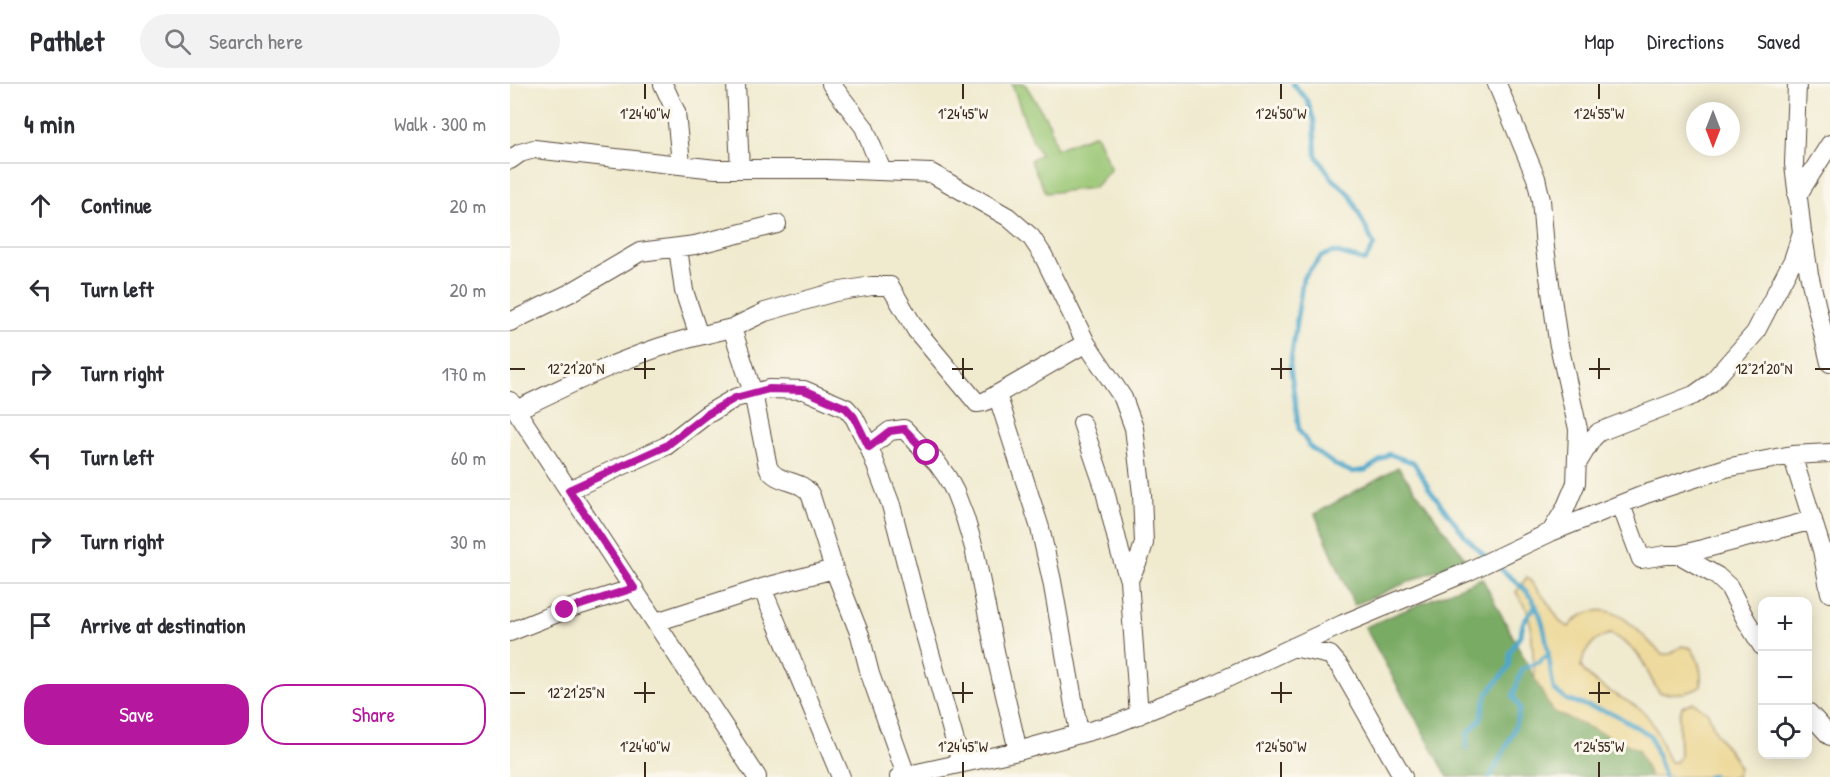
<!DOCTYPE html>
<html lang="en">
<head>
<meta charset="utf-8">
<style>
	:root { --surface:#fff; --page:#f2f2f3; --text:#2b2b33; --muted:#7c7c81; --line:#e1e1e2; --accent:#b5179e }
	body { margin:0; font-family:"Patrick Hand",sans-serif; background:var(--page); color:var(--text) }
	.controls { position:absolute; right:18px; bottom:18px; display:grid; overflow:hidden; border-radius:12px; box-shadow:0 3px 15px #0003 }
	.controls button { width:54px; height:54px; display:grid; place-items:center; padding:0; border:0; border-bottom:2px solid var(--line); background:var(--surface); color:var(--text); font:30px sans-serif }
	.compass { position:absolute; left:1176px; top:18px; width:54px; height:54px; border-radius:50%; background:var(--surface); box-shadow:0 3px 15px #0003; rotate:180deg }
	.stop { position:absolute; width:18px; height:18px; margin:-14px; border:4px solid #b5179e; border-radius:50%; background:#fff }
	.stop.end { background:#b5179e; border-color:#fff; box-shadow:0 2px 6px #0008 }
	.list { margin:0; padding:0; list-style:none }
	h2 { display:flex; justify-content:space-between; align-items:center; height:78px; margin:0; padding:0 24px; font-size:26px }
	h2 small { font-size:20px; font-weight:400; color:var(--muted) }
	.list li { display:grid; grid-template-columns:39px 1fr auto; gap:18px; align-items:center; box-sizing:border-box; height:84px; padding:0 24px; border-top:2px solid var(--line) }
	.list b { display:block; font-size:22px; white-space:nowrap }
	.list em { font-size:20px; font-style:normal; color:var(--muted) }
	.actions { display:flex; gap:12px; padding:18px 24px }
	.actions a { flex:1; padding:14px 0; border:2px solid var(--accent); border-radius:24px; text-align:center; font-size:21px; color:var(--accent) }
	.actions .main { background:var(--accent); color:#fff }
	.icon { flex:none; width:33px; height:33px; fill:none; stroke:currentColor; stroke-width:2; stroke-linecap:round; stroke-linejoin:round }
	.map { position:relative; flex:none; width:1320px; height:693px; overflow:hidden }
	header { display:flex; align-items:center; gap:36px; box-sizing:border-box; height:84px; padding:0 30px; background:var(--surface); border-bottom:2px solid var(--line) }
	header strong { font-size:28px }
	nav { display:flex; gap:33px; margin-inline-start:auto; font-size:21px }
	.search { width:420px; height:54px; background:var(--page); display:flex; align-items:center; gap:15px; box-sizing:border-box; padding:0 21px; border-radius:33px; color:var(--muted); font-size:22px }
	main { display:flex }
	aside { flex:1; background:var(--surface) }
	.map>svg:first-child { display:block }
	.green { fill:#99c673; stroke:#6a7848; stroke-width:1.5 }
	.forest { fill:#7aab65; stroke:#5a6a42; stroke-width:1.5 }
	.sand { fill:#eeda9e; stroke:#94825e; stroke-width:1.5 }
	.lines { fill:none; stroke-linecap:round; stroke-linejoin:round }
	.stream { stroke:#4da7cb; stroke-width:4.5 }
	.minor-casing { stroke:#564739; stroke-width:20 }
	.minor { stroke:#fff; stroke-width:18 }
	.route { stroke:#b5179e; stroke-width:8 }
	.ticks { fill:none; stroke:#3b2a1e; stroke-width:2 }
	.ticks-label { font-size:15px; text-anchor:middle; fill:#3b2a1e; stroke:#fbf7ec; stroke-width:6; stroke-linejoin:round; paint-order:stroke }
</style>
</head>
<body>
<header>
<strong>Pathlet</strong>
<div class="search"><svg class="icon" aria-label="search" viewBox="0 0 24 24"><circle cx="10" cy="10" r="6"/><path d="M15 15l6 6"/></svg>Search here</div>
<nav><a>Map</a><a>Directions</a><a>Saved</a></nav>
</header>
<main>
<aside>
<h2>4 min<small>Walk · 300 m</small></h2>
<ul class="list">
<li><svg class="icon" aria-label="ahead" viewBox="0 0 24 24"><path d="M12 20V5M6 11l6-6 6 6"/></svg><div><b>Continue</b></div><em>20 m</em></li>
<li><svg class="icon" aria-label="left" viewBox="0 0 24 24"><path d="M17 20v-9H6M10 6l-5 5 5 5"/></svg><div><b>Turn left</b></div><em>20 m</em></li>
<li><svg class="icon" aria-label="right" viewBox="0 0 24 24"><path d="M7 20v-9h11M14 6l5 5-5 5"/></svg><div><b>Turn right</b></div><em>170 m</em></li>
<li><svg class="icon" aria-label="left" viewBox="0 0 24 24"><path d="M17 20v-9H6M10 6l-5 5 5 5"/></svg><div><b>Turn left</b></div><em>60 m</em></li>
<li><svg class="icon" aria-label="right" viewBox="0 0 24 24"><path d="M7 20v-9h11M14 6l5 5-5 5"/></svg><div><b>Turn right</b></div><em>30 m</em></li>
<li><svg class="icon" aria-label="arrive" viewBox="0 0 24 24"><path d="M6 21V4h12l-3 4 3 4H6"/></svg><div><b>Arrive at destination</b></div></li>
</ul>
<div class="actions"><a class="main">Save</a><a>Share</a></div>
</aside>
<div class="map">
<svg width="1320" height="693" viewBox="0 0 1320 693">
	<rect width="100%" height="100%" fill="#fbf7ec"/>
	<filter id="ink" filterUnits="userSpaceOnUse"><feTurbulence type="fractalNoise" baseFrequency=".0167" numOctaves="2"/><feDisplacementMap in="SourceGraphic" scale="12" xChannelSelector="R" yChannelSelector="G"/><feConvolveMatrix kernelMatrix="1 2 1 2 8 2 1 2 1" color-interpolation-filters="sRGB"/></filter>
	<filter id="wash" filterUnits="userSpaceOnUse"><feTurbulence type="fractalNoise" baseFrequency=".008" numOctaves="4" result="noise"/><feDisplacementMap in="SourceGraphic" scale="24" xChannelSelector="R" yChannelSelector="G"/><feGaussianBlur stdDeviation="1.35" result="paint"/><feColorMatrix in="noise" values="0 0 0 0 0 0 0 0 0 0 0 0 0 0 0 0 0 1.4 0 .05"/><feComposite in="paint" operator="in"/></filter>
	<g filter="url(#wash)">
		<rect width="100%" height="100%" fill="#f0eacf"/>
		<path class="green" d="M502,0h13l24,39 7,26 40,-15 15,35 -17,19 -48,5 -16,-33 10,-5 -12,-25z"/>
		<path class="forest" d="M888,383l67,91 -111,47 -39,-91z
			M972,494l70,133 86,38 13,28h-203l-83,-150z"/>
		<path class="sand" d="M1017,493l19,23 15,23 8,4c5,-7 10,-11 18,-14 33,-12 54,23 75,41h8l12,-8 9,2c8,11 11,24 10,38 -9,8 -29,8 -41,7 -9,-11 -12,-23 -19,-34 -7,-11 -19,-19 -30,-25 -17,3 -27,16 -30,33 15,22 40,28 60,43 15,11 20,36 29,52h6l4,-5 -1,-39 3,-11 11,-5 15,11 8,20 18,25 5,10 -3,9h-85l-13,-28 -86,-38 -17,-32 -4,-53 -4,-16 -11,-18z"/>
		<g class="lines">
			<path class="stream" d="M783,0l14,16 7,20 2,35 16,23 18,17 24,50 -9,16 -31,-9 -12,4 -19,22 -13,87 9,65 11,17 25,18 17,7 14,-2 23,-16 25,9 16,27 36,47 20,20
				M985,480c10,9 23,18 32,28 22,27 20,66 27,98l13,10 47,14 36,21 15,42
				M956,664l2,-15 12,-13 7,-26 22,-27 1,-15 11,-18 2,-11 13,-18
				M980,693c12,-22 25,-44 30,-69l-7,-12 9,-27 17,-7 9,-7
				M1198,693l4,-2"/>
		</g>
	</g>
	<g filter="url(#ink)">
		<g class="lines">
			<defs>
				<path id="minor" d="M153,0l13,28 5,52
					M226,0l4,85
					M321,0l33,43 18,44
					M987,0l39,94 5,22 4,48 13,93 20,88 -2,54 -11,26 -14,23
					M0,76l10,-7 14,-4 182,20h111l104,4 77,44 23,20 12,18 43,88 37,55 11,30 8,66 2,49 -4,13 -11,24
					M1287,112l33,-52
					M1293,152l6,38 21,89
					M168,164l6,43 15,45 33,-8 33,-16 70,-20 37,-6h18l26,44 61,73 7,-1 102,-59
					M0,238l60,-29 70,-41 55,-7 82,-21
					M222,244l21,65 15,74c8,18 35,11 43,29l23,73 26,66 10,39 36,101
					M487,310l43,134 12,53 27,152
					M0,317l247,376
					M6,326c59,-28 119,-59 183,-74
					M572,339l22,64 16,65 9,28 10,135
					M359,363l21,-16 14,-2 33,34 10,14 8,15 10,26 9,30 22,108 22,95
					M1282,371l30,95 8,43
					M1068,378l14,-23 7,-7 95,-37 17,-12 44,-50 38,-73 9,-28 -8,-68 3,-80
					M59,406l97,-44 40,-31 29,-17 34,-9 35,1 42,18 8,9 15,30 22,58 29,112 41,146
					M1111,421l20,54 25,-4h14l37,21 12,11 17,33 16,26
					M1170,471l133,-35
					M252,504l79,189
					M146,538l106,-34 72,-19
					M0,548l55,-22 69,-22
					M783,563l37,8 11,13 62,109
					M1298,628l22,24
					M389,693l119,-26 97,-27 95,-38 133,-62 124,-52 84,-40 95,-38 80,-26 66,-13 38,-2"/>
			</defs>
			<use href="#minor" class="minor-casing"/>
			<use href="#minor" class="minor"/>
		</g>
	</g>
	<g class="lines" filter="url(#ink)">
		<path class="route" d="M55,526l69,-22 -65,-98 97,-44 40,-31 29,-17 34,-9 35,1 42,18 8,9 15,30 21,-16 14,-2 23,24"/>
	</g>
	<path class="ticks" d="M135,0v15M453,0v15M771,0v15M1089,0v15M135,274v21M453,274v21M771,274v21M1089,274v21M0,285h15M124,285h21M442,285h21M761,285h21M1079,285h21M1305,285h15M135,598v21M453,598v21M771,598v21M1089,598v21M0,609h15M124,609h21M442,609h21M761,609h21M1079,609h21M135,678v15M453,678v15M771,678v15M1089,678v15"/>
	<g class="ticks-label">
		<text x="135" y="35">1°24'40"W</text>
		<text x="453" y="35">1°24'45"W</text>
		<text x="771" y="35">1°24'50"W</text>
		<text x="1089" y="35">1°24'55"W</text>
		<text x="1254" y="290">12°21'20"N</text>
		<text x="66" y="290">12°21'20"N</text>
		<text x="66" y="614">12°21'25"N</text>
		<text x="135" y="668">1°24'40"W</text>
		<text x="453" y="668">1°24'45"W</text>
		<text x="771" y="668">1°24'50"W</text>
		<text x="1089" y="668">1°24'55"W</text>
	</g>
</svg>
<div class="controls">
<button>+</button>
<button>−</button>
<button><svg class="icon" aria-label="locate" viewBox="0 0 24 24"><circle cx="12" cy="12" r="6"/><path d="M12 2v4M12 18v4M2 12h4M18 12h4"/></svg></button>
</div>
<svg class="compass" viewBox="-18 -18 36 36"><path d="M0-13l5 13h-10z" fill="#e53935"/><path d="M0 13l5-13h-10z" fill="#7c7c81"/></svg>
<div class="stop" style="left:417px;top:369px"></div>
<div class="stop end" style="left:55px;top:526px"></div>
</div>
</main>
</body>
</html>
